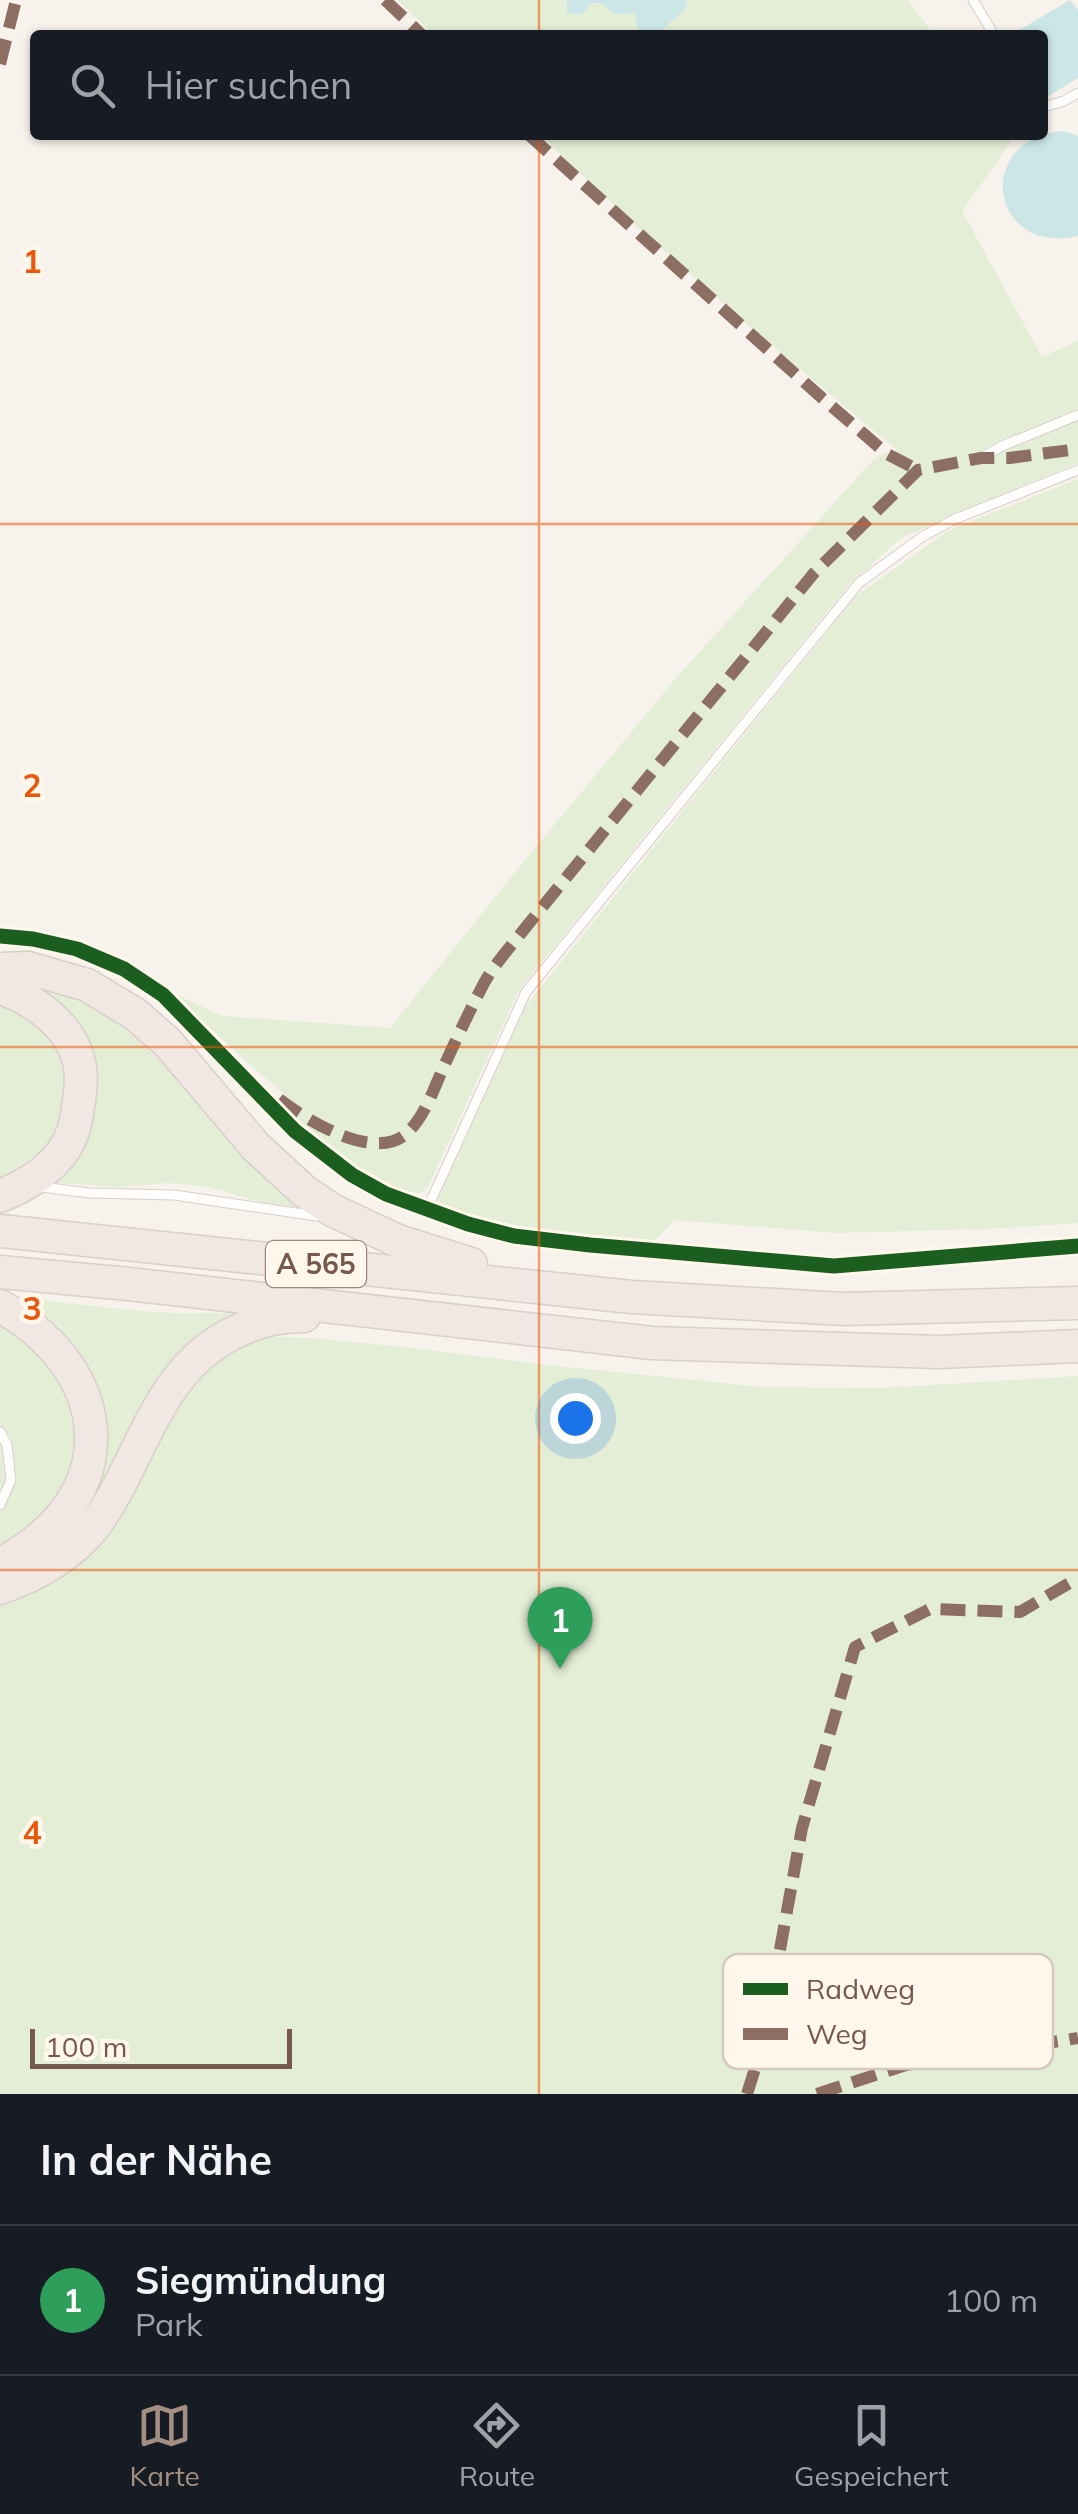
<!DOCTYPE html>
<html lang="de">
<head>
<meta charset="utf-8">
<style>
	:root { --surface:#171b24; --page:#20242c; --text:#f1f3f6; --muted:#9ea1a6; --line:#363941; --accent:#a38f82 }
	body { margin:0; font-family:Mulish,sans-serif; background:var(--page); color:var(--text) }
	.scale { position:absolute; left:30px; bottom:25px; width:262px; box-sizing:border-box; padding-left:10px; border:5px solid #76594a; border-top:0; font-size:28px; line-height:35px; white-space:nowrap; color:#76594a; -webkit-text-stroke:8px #fff7ec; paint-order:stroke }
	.you { position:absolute; left:575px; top:1418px; width:35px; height:35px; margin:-25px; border:8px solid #fff; border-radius:50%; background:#1a73e8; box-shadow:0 0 0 15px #1a73e833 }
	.badge { display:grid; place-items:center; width:65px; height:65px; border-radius:50%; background:var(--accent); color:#fff; font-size:32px; font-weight:700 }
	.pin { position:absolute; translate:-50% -82px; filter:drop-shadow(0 2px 5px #0008) }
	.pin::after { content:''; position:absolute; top:52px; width:35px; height:30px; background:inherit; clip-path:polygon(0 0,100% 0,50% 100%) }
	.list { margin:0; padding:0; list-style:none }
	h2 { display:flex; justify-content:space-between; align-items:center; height:130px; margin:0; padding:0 40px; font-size:42px }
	h2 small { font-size:32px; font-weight:400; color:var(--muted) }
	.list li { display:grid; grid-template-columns:65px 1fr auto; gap:30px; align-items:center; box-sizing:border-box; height:150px; padding:0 40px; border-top:2px solid var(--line) }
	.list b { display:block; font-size:38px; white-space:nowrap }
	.list p { margin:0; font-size:32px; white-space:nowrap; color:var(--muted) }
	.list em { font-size:32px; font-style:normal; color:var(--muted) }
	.icon { flex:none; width:55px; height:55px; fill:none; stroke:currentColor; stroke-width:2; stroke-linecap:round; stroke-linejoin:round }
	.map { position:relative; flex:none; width:1078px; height:2094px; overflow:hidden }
	.search { position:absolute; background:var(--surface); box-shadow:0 2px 8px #0004; left:30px; right:30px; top:30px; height:110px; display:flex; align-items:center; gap:25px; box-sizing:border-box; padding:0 35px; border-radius:10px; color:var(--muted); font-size:38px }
	.sheet { height:280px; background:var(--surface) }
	nav { display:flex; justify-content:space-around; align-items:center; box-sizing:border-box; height:140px; border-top:2px solid var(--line); background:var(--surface); font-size:28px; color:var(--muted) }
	nav a { display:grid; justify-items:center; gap:5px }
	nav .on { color:var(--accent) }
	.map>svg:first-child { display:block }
	.green { fill:#e4eed6 }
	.water { fill:#cce6e8 }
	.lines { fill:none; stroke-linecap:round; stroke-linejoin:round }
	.service-casing { stroke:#d6cec8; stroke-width:11 }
	.motorway-casing { stroke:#d8cfc9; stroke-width:35 }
	.service { stroke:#fefdfc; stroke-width:9 }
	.motorway { stroke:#f1e8e4; stroke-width:32 }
	.quiet { stroke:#8d6e63; stroke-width:12; stroke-dasharray:25 12; stroke-linecap:butt }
	.cycleway-casing { stroke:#fff7ec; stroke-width:21 }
	.cycleway { stroke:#1b5e20; stroke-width:15 }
	.grid { fill:none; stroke:#e8590c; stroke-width:2.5; stroke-opacity:0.55 }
	.labels { text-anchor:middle; stroke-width:9; stroke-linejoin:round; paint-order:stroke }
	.shield { fill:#fff7ec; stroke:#9f887b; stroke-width:2.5 }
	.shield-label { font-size:28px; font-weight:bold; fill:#76594a }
	.key { fill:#fff7ec; stroke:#d6c8bb; stroke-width:2.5 }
	.key-label { font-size:28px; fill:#76594a }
	.grid-label { font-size:32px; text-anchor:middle; font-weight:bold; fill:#e8590c; stroke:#fff7ec; stroke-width:9; stroke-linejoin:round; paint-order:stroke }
</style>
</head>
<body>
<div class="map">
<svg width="1078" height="2094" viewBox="0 0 1078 2094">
	<rect width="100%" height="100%" fill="#f7f2eb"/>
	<path class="green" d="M397,0h170l-2,4h39l30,9 5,17 18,5h-223z
		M687,0h221l26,35h-275l25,-26z
		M540,135h466l5,7 -49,69 80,146 36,-16v122l-177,75 -52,47 -330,405 -90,195 -9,8c-53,-3 -95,-48 -135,-79l5,-15c-42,-35 -81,-73 -123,-109l55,26 168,12 126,-157 161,-194 196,-217 7,-5 17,-5 -140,-117 -132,-117z
		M1078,479v744l-90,6 -152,4 -161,-13 -22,22c-50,-3 -102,-4 -151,-17 -21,-5 -41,-13 -61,-20l-3,-8 83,-185 335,-416 93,-66z
		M33,985l48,16 41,25 46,42 141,141 -45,-6 -56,-16 -40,-4 -51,4 -71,-5 43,-85z
		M0,999l34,20 22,26 14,49 -21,52 -49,33z
		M13,1297c47,5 94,11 142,15 32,3 63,-1 95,3l-168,197 22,-77 -2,-32 -19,-42 -24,-34z
		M0,1322l40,29 37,61 -1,50 -20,47 -56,43z
		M264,1336l49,2 91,9 144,18 214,22 119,1 197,-12v718h-1078v-497l54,-26 137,-186 34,-34z"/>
	<path class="water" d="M567,0h120l-2,9 -28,26 -18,-4 -5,-18c-14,2 -21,3 -30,-9l-12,-1 -11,12 -14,-2z
		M1070,0l8,10v68l-33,20 -2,-63h-32z
		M1063,131l15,5v100c-88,21 -106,-98 -15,-105z"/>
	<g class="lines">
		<defs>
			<path id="service" d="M973,0l21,35
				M1043,107l21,-6 14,-8
				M981,458l21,-12 76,-31
				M41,1187l49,6 84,2 149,22
				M428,1207l98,-215 333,-409 63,-46 33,-18 123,-49
				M0,1432l7,13 4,35 -11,25"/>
			<path id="motorway" d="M0,969l28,-1 59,17 48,29 33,29 88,104 48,44 28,19 66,31 73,23
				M0,988c35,11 74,40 80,79 2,12 0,28 -2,40 -2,16 -5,30 -15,44 -16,22 -38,35 -63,45
				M0,1231l632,66 212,12 234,-6
				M0,1272l129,12 523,59 287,9 139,-6
				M0,1306c118,67 125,193 0,258
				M0,1588c35,-12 72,-33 95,-63 45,-61 59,-147 129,-187 26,-15 50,-22 80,-22"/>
		</defs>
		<use href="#service" class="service-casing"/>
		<use href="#motorway" class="motorway-casing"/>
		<use href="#service" class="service"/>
		<use href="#motorway" class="motorway"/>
		<path class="quiet" d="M385,0l37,35
			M0,64l16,-64
			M529,135l293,263 65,56 31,16
			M279,1099c27,21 95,63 127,35 19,-17 28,-46 38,-68 12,-26 24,-52 37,-77 10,-21 27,-39 41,-57l292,-359 104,-103 63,-12h28l69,-9
			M747,2094l10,-32 13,-57 32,-177 53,-181 75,-38 90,3 58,-34
			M817,2094l89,-29 172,-27"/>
		<defs>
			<path id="cycleway" d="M0,936l33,3 44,10 47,20 39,26 132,136 57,44 34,19 82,30 46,12 76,9 244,21 244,-20"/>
		</defs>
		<use href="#cycleway" class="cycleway-casing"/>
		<use href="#cycleway" class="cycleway"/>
	</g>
	<path class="grid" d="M539,0v35M539,135v1959M0,524h1078M0,1047h1078M0,1570h1078"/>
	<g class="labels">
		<rect class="shield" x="266" y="1241" width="100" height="46" rx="8"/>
		<g class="shield-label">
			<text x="316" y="1274">A 565</text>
		</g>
	</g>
	<rect x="723" y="1954" width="330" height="115" rx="15" class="key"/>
	<rect x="743" y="1983" width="45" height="12" fill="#1b5e20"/>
	<rect x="743" y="2028" width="45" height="12" fill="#8d6e63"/>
	<g class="key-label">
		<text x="806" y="1999">Radweg</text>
		<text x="806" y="2044">Weg</text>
	</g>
	<g class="grid-label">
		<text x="32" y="273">1</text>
		<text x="32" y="797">2</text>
		<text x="32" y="1320">3</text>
		<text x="32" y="1844">4</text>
	</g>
</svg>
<div class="scale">100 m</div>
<div class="you"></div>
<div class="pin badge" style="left:560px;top:1669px;background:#2e9e5b">1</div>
<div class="search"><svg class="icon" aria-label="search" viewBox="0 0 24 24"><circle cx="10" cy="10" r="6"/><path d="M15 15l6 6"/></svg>Hier suchen</div>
</div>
<section class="sheet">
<h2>In der Nähe<small></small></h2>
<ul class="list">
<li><span class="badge" style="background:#2e9e5b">1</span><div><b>Siegmündung</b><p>Park</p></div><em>100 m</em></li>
</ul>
</section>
<nav>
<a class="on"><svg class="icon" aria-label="map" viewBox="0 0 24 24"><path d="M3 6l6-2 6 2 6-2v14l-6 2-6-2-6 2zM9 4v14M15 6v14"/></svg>Karte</a>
<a><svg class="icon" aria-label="directions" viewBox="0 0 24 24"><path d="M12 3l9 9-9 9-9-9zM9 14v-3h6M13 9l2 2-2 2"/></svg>Route</a>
<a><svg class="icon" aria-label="saved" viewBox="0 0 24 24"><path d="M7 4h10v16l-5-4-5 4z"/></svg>Gespeichert</a>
</nav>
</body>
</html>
